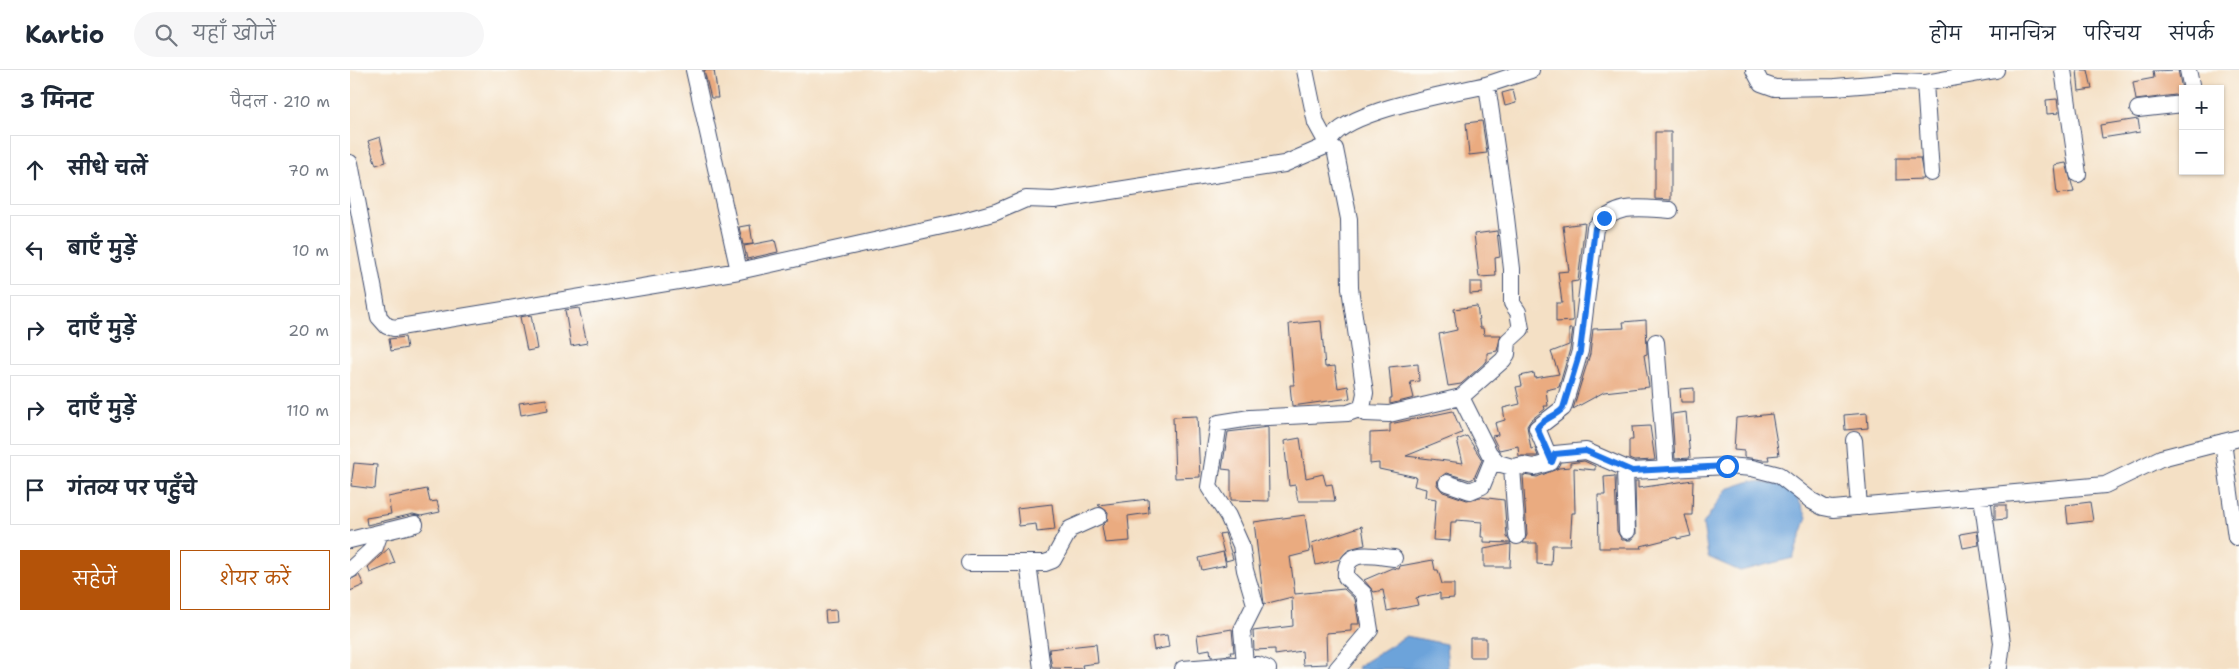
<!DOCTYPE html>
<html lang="hi">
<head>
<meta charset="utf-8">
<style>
	:root { --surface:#fff; --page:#f6f6f7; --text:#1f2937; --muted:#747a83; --line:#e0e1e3; --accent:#b45309 }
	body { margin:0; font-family:"Shantell Sans","Playpen Sans Deva",sans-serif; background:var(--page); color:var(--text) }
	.controls { position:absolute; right:15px; top:15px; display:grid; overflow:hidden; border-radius:0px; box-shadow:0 1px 4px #0004 }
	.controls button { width:45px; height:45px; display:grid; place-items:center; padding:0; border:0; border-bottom:1px solid var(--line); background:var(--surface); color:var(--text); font:25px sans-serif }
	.stop { position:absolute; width:15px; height:15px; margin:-11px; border:4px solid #1a73e8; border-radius:50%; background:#fff }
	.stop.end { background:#1a73e8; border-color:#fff; box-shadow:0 1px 5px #0008 }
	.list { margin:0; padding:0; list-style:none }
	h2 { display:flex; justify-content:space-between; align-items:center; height:65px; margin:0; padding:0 20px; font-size:21px }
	h2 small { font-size:16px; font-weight:400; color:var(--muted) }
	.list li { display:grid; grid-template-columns:32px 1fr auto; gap:15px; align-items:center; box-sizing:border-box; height:70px; margin:0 10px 10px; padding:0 10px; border:1px solid var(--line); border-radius:0px }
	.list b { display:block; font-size:19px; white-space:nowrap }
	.list em { font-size:16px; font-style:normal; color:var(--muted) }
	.actions { display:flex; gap:10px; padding:15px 20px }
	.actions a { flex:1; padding:11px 0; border:1px solid var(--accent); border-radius:0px; text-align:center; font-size:18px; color:var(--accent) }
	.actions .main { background:var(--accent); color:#fff }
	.icon { flex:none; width:28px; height:28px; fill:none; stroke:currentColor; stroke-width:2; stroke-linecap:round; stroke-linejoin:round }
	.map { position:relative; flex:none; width:1889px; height:599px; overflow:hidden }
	header { display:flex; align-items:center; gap:30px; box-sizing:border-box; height:70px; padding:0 25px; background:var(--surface); border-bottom:1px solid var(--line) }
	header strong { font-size:24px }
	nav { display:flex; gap:28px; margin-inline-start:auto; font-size:18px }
	.search { width:350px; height:45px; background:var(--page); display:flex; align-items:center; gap:12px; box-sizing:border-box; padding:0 18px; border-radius:28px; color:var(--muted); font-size:19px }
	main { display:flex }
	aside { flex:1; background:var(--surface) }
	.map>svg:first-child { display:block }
	.water { fill:#6ca3da; stroke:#44699c }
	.building { fill:#eaab80 }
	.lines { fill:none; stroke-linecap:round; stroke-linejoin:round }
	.minor-casing { stroke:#3c4a6d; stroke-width:18 }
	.minor { stroke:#fff; stroke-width:16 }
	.route { stroke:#1a73e8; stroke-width:6 }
</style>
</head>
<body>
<header>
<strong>Kartio</strong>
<div class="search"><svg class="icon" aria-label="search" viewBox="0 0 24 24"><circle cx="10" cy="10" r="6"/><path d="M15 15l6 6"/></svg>यहाँ खोजें</div>
<nav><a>होम</a><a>मानचित्र</a><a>परिचय</a><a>संपर्क</a></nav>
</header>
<main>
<aside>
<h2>3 मिनट<small>पैदल · 210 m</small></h2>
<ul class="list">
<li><svg class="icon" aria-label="ahead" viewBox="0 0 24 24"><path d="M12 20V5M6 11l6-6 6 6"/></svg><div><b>सीधे चलें</b></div><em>70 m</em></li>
<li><svg class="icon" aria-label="left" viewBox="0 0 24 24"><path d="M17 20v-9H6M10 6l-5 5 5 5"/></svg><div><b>बाएँ मुड़ें</b></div><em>10 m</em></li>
<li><svg class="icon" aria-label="right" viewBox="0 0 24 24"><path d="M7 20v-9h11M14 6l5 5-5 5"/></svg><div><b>दाएँ मुड़ें</b></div><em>20 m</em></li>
<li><svg class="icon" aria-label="right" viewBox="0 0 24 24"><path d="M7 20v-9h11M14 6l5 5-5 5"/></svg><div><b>दाएँ मुड़ें</b></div><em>110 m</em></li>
<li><svg class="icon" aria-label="arrive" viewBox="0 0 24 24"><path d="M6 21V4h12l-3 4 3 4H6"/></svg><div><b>गंतव्य पर पहुँचे</b></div></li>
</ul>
<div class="actions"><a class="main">सहेजें</a><a>शेयर करें</a></div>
</aside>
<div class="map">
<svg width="1889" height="599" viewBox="0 0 1889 599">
	<rect width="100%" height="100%" fill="#fdfcf7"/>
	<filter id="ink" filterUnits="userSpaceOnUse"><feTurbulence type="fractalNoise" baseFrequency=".02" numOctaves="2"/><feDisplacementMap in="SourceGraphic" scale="10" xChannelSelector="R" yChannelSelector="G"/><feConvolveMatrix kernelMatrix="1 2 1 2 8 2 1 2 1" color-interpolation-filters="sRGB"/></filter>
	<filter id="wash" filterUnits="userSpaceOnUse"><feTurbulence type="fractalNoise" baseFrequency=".0096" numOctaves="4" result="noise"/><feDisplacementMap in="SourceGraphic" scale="20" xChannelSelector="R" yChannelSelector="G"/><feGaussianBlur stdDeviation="1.12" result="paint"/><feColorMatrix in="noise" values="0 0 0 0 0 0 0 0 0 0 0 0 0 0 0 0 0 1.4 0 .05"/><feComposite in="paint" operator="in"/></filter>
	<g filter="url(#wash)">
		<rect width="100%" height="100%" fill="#f4e0c5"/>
		<path class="water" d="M1401,411l41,6 15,30 -14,41 -53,13 -32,-14 -5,-33 24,-35z
			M1056,566l40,8 2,25h-90v-3z"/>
		<g id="blocks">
			<path class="building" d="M354,0h10l4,28h-7z
				M1727,0h11l4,19 -13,2z
				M1828,0l5,24 -47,6 -3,-18 21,-4 -1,-7z
				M1163,20l3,13 -11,3 -3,-13z
				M1707,29l2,14 -12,1 -1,-14z
				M1788,49l2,13 -38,6 -2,-13z
				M1132,51l5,32 -18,2 -3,-32z
				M1305,62h16v68l-16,-1z
				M30,67l6,25 -10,3 -8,-24z
				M1546,88h24l4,21 -28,1z
				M1716,93l8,29 -17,2 -3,-29z
				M1235,153l-7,58 -7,1 2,39 -17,1v-19h6l-4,-31 11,-1 -6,-45z
				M400,155l3,19 -10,1 -4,-18z
				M1147,161l3,26 -5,1 1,18 -17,1 -5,-43z
				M425,170l3,12 -31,7 -3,-13z
				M1120,212h12v11l-12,1z
				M1127,236l3,22h3l1,7h17l-4,16 -10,2v8l-26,23 -13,2 -9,-52 18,-4 -3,-21z
				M229,238l8,35 -16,3 -6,-36z
				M181,245l6,34 -10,2 -7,-34z
				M1296,250l1,34 -3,1 5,32 -45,5 -31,17 17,-55 3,-25 31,-1 -1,-6z
				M971,251l4,46 10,-1 3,22 10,-2 2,12 -58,8 -2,-21h4l-5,-61z
				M1219,259h4l-3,20 -11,38 -13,3 2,16h-4l1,3 -14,11 -4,6 4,23 4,-1 3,8h-19l-1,-10 -19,4 -7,-14 6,-1 -3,-12 10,-3 -2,-12 17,-4 -4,-17 6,-1 -2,-10 14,-3 1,5 24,-4 -8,-22 18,-7z
				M55,267l2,11 -16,3 -2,-12z
				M1068,294l1,17 -9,1 4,16 -24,6v-6h2l-3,-31z
				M1344,318v14h-13l-1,-13z
				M196,329l2,11 -27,5 -2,-12z
				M1103,341l9,22 -56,23 57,7 -6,-23 10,-4 15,24 -8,18 -4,2 -24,-7 -8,6 -1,6 6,7 24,8 13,-3 24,3 3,37 4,6 -27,-1v-5h-3l1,-15 -26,-2v2h-5l-1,19 -17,-1 3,-41 -11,-2 1,-8 -12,-3 2,-9 -37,-8v-6l-9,1v-31l20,-1v-8z
				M1336,342l4,46 -15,1 -3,-45z
				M1517,343l1,15 -23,2 -1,-15z
				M1422,344l7,41 -11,1 1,4h-7l-18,-3v-6l-10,-1 2,-32z
				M847,346l3,61 -25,1 -2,-61z
				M1300,356l5,34 -21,1 -5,-2v-19h4l-1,-13z
				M918,357l1,74 -38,-1v-30l-9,-1 6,-37z
				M950,368l6,40 17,-4 3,11 6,-1 3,17h-37l-3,-16 -6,1 -5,-45z
				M1234,391l11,5v4l-21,-2 1,45h-3l-2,32h-18l-1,20 -14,-1v-21h-14l4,-8 -4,-60 14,2 22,-9 11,-1v-4z
				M4,393l23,2 -2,24 -24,-3z
				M1265,406l2,55 5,9h10l4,-5 -1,-54h3v7l55,-8 -1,35h-7l6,21 -14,3v-2l-36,9 1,2h-43l-1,-53h7l-1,-18z
				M77,419l3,13 7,-1 3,11 -19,4 -8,-2 -46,11 -1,-7 25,-4 -3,-17z
				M798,429l1,14 -21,3 2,25 -25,2 -3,-17 5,-5 1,-9 -10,-7z
				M1740,432l3,19 -25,3 -2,-19z
				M702,434l3,26 -18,2 -1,-8 -17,2 -2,-18z
				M1645,435h11v14l-11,1z
				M955,445l5,37 -20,5 5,37 49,-5 11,10 4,25h-8v7l-25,2 1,31 -24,1 -1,-14 -27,4v-6l-21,1 -1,-19 40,-5 -1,-29 -28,7 -10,-82z
				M1012,456l3,19 -16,4 -9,10 -24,6 -4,-22z
				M1627,461l2,14 -16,3 -3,-14z
				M875,463l8,26 -7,2 -7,-27z
				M1161,474l-1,23h-26v-18z
				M39,478l6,15 -25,10 -2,-6z
				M873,482l3,13 -24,5 -3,-12z
				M1083,490l2,10h3l4,14h12v14l-14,1v-6l-24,5 2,7 -31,6 -4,-21 -9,2 -10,-12 28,-12 7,1 1,-3z
				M9,505l5,10 -14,6v-11z
				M486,540l1,12 -11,1 -1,-12z
				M882,559l2,23h-4l1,3 -20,2 -1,-8 -11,2 -2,-16z
				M817,565l2,12 -15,3 -2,-13z
				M1120,568h16v19h-16z
				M746,574l2,19 -16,2 1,4 -31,-1 -3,-19z"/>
		</g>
	</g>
	<g filter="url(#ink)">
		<use href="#blocks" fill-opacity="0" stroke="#3c4a6d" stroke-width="1"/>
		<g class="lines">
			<defs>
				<path id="minor" d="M344,0l45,201
					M955,0l11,53 12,22
					M1404,0l7,13 14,5 60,-1 62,-5 28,1 71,-13
					M1713,0l15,104
					M1838,0l4,19
					M1575,13l6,90
					M1788,39l45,-5
					M978,75c7,-34 128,-52 158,-60 15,-5 30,-10 45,-15
					M0,93l29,154 8,9 7,2 345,-57 221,-49 36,-10 30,-13 28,1 230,-36 44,-19 7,4 14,70 1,69 15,105 -3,15 -14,5 -98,5 -31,5 -10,64 19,29 13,29 4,25 10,34 -13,26 3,34 -62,5
					M1306,272l10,128
					M1111,327l42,-37 4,-6 1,-13 13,-12 -3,-17 -6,-9v-34l-7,-60 -18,-124
					M1012,338l3,5 24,1 72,-17 28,56 9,10 14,4 11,-2 11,2 17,-5 4,-8 31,-3 46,20 95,-5 25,2 27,7 33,26 11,6 10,2 272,-24 56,-27 78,-20
					M1504,370l5,67
					M1873,372l13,95
					M1201,392l-14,-34 26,-20 17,-57 15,-123c22,-26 44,-20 75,-18
					M1162,397l5,69
					M1275,400l2,61
					M1097,413l23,8 12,-5 11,-27
					M1632,427l20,146 -3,24 -2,2
					M0,470l65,-16
					M619,493h76l8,-3 17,-31 29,-13
					M678,493l14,106
					M0,500l25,-23 5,-14
					M895,594l13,1 10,4
					M987,599l33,-39 -6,-36 -18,-17c-2,-30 27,-21 48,-19"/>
			</defs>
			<use href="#minor" class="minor-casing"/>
			<use href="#minor" class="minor"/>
		</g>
	</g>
	<g class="lines" filter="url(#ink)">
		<path class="route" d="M1254,148l-9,10 -15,124 -17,56c-7,9 -20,10 -26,20l15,34 3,-8 31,-3 46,20 95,-5"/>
	</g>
</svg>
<div class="controls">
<button>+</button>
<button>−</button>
</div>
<div class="stop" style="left:1377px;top:396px"></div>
<div class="stop end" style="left:1254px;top:148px"></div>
</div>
</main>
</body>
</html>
